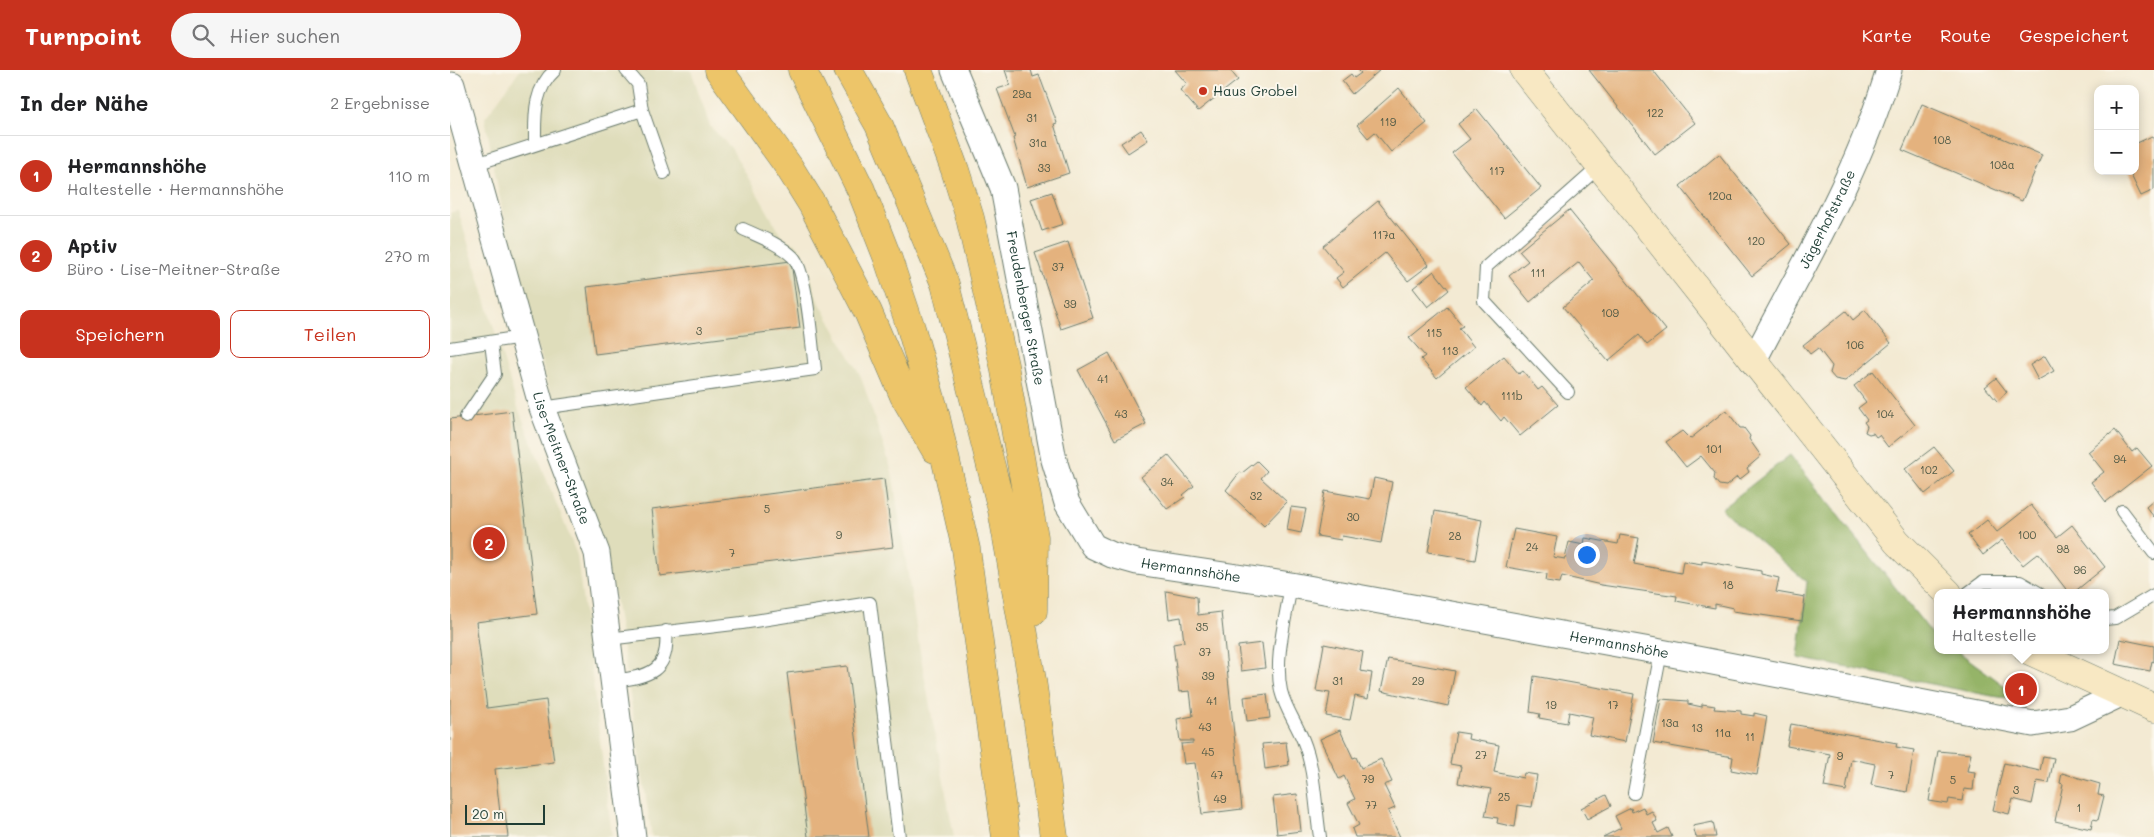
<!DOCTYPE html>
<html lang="de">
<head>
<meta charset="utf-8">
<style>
	:root { --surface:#fff; --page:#f6f6f6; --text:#202124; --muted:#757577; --line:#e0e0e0; --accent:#c8321e }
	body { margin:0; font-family:Mali,sans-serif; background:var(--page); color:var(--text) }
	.controls { position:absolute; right:15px; top:15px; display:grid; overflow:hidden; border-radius:10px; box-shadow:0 2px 12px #0003 }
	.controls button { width:45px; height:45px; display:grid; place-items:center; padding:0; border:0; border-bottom:1px solid var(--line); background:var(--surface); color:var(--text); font:25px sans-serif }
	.scale { position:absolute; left:15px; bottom:12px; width:80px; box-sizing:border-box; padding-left:5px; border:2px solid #1f3d34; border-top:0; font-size:14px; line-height:18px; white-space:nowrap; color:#1f3d34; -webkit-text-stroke:4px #fbf7ec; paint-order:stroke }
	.you { position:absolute; left:1136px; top:484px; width:18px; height:18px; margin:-12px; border:4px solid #fff; border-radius:50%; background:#1a73e8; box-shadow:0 0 0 8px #1a73e833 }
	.badge { display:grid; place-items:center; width:32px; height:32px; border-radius:50%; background:var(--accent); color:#fff; font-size:16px; font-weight:700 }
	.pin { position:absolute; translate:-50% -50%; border:2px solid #fff; box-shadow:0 1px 5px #0006 }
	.popup { position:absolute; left:1484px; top:519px; width:175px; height:65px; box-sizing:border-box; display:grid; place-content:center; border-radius:10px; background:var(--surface); filter:drop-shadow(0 1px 4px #0005); font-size:16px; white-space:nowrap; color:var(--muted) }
	.popup b { font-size:19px; color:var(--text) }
	.popup::after { content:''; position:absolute; left:50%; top:100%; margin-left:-10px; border:10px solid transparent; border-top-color:var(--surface) }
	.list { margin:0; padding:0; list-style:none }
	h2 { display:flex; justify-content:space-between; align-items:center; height:65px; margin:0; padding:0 20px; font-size:21px }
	h2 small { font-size:16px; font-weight:400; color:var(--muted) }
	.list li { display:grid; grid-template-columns:32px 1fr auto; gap:15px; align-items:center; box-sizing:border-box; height:80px; padding:0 20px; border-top:1px solid var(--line) }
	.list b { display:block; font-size:19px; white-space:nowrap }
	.list p { margin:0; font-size:16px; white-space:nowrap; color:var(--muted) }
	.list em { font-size:16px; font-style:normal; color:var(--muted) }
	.actions { display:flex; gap:10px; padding:15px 20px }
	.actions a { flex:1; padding:11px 0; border:1px solid var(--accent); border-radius:10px; text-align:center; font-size:18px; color:var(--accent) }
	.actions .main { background:var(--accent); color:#fff }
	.icon { flex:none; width:28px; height:28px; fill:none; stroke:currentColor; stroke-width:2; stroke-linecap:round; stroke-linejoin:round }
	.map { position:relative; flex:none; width:1704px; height:767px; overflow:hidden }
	header { display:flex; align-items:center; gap:30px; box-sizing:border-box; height:70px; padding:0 25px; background:var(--accent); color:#fff }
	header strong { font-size:24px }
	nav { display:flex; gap:28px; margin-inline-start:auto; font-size:18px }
	.search { width:350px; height:45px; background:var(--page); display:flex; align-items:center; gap:12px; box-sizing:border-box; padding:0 18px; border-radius:28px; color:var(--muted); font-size:19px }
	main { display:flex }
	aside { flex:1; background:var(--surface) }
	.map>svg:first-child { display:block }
	.built { fill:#dfddbb }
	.forest { fill:#95b467; stroke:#5a784e }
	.building { fill:#e4b27e }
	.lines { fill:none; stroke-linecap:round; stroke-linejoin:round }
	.service-casing { stroke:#697a6c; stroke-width:14 }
	.minor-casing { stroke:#697a6c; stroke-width:27 }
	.secondary-casing { stroke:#697a6c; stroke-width:29 }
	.trunk-casing { stroke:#697a6c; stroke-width:29 }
	.service { stroke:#fff; stroke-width:12 }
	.minor { stroke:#fff; stroke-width:25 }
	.secondary { stroke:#f8e8c3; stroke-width:28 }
	.trunk { stroke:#edc569; stroke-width:28 }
	.poi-dot { fill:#c8321e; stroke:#fbf7ec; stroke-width:2 }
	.labels { text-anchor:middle; stroke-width:4; stroke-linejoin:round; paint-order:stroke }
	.number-label { font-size:11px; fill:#505a46 }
	.poi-label { font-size:14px; fill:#1f3d34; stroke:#fbf7ec; text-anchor:start }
	.street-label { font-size:14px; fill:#1f3d34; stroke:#fbf7ec }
</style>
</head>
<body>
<header>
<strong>Turnpoint</strong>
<div class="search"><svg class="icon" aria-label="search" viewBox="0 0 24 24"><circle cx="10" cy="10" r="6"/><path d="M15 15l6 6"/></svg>Hier suchen</div>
<nav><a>Karte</a><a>Route</a><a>Gespeichert</a></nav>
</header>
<main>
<aside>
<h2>In der Nähe<small>2 Ergebnisse</small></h2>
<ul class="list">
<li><span class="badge">1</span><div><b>Hermannshöhe</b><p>Haltestelle · Hermannshöhe</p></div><em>110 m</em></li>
<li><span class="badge">2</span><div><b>Aptiv</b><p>Büro · Lise-Meitner-Straße</p></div><em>270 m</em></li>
</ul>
<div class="actions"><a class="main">Speichern</a><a>Teilen</a></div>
</aside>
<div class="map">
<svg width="1704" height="767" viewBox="0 0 1704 767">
	<rect width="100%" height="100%" fill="#fbf7ec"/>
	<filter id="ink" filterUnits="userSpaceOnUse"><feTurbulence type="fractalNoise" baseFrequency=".02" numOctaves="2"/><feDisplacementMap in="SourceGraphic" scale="10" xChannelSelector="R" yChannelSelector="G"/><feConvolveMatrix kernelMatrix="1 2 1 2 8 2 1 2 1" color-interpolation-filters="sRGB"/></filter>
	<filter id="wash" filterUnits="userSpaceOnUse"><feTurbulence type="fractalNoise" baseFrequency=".0096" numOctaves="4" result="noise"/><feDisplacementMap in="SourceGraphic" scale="20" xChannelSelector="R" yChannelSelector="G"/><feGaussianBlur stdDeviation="1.12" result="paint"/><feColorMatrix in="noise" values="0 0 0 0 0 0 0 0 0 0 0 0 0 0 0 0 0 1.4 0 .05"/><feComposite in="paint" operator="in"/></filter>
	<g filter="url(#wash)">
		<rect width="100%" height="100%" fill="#f3ead3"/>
		<path class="built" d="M70,0h171l19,56 21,22 53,92 12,4 9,12 12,42 44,79 31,95 28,180 34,185h-302l-38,-246 -54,-163 -51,-181 -24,-129z
			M8,140l60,198 59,147 35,282h-162v-624z"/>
		<path class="forest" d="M1340,385l147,185v10h9l2,3 8,-3 64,47 -7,2 -21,-3 -194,-38 9,-76 -86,-73z"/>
		<g id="blocks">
			<path class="building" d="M555,0h26l2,7 6,-2 18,48 -3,1 15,49 -42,14 -14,-49 2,-1 -18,-48 13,-4z
				M725,0h55l8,10 -40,31 -18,-21 7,-6z
				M908,0h22l-28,24 -10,-13 9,-7 3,4 7,-5z
				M1139,0h64l42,53 -40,31z
				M949,18l28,35 -36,29 -16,-20 -7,6 -11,-13z
				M1472,34l120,51 -20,46 -120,-51z
				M1027,39l64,79 -37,30 -52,-65 18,-14 -12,-15z
				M691,60l7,10 -20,13 -7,-10z
				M1702,66l2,4v50l-13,6 -12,-25h6v-27z
				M1269,84l72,90 -39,32 -72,-90z
				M602,122l11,32 -21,7 -11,-32z
				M928,131l51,64 -21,16 -23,-28 -42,34 -7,-9 8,-6 -21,-26z
				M1119,140l97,120 -19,15 -8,-10 -31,26 -45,-54 31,-26 -15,-19 -49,40 -21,-26 19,-15 -9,-10z
				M618,172l25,76 -32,11 -26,-76z
				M341,191l9,67 -205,26 -8,-67z
				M984,201l15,19 -21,17 -15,-19z
				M997,237l16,19 -4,2 15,19 -37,31 -16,-19 4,-3 -16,-18z
				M1415,240l26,33 -46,38 -10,-2 -5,-6 2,-7 -14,-18 -8,6 -7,-9 43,-34 7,9z
				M659,283l37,71 -31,16 -37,-70z
				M1054,286l15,18 4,-3 15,19 4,-3 16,18 -38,31 -16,-19 -3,4 -16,-19 -3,4 -16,-19z
				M1595,286l9,15 -16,9 -8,-15z
				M1423,301l42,54 -27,22 -9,-12 -3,2 -3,-4 -4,1 -4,-2 2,-6 -3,-4 3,-2 -9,-12 8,-6 -12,-16z
				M1546,308l11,14 -10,9 -12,-14z
				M1276,340l14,18h4l6,8 -1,3 12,17 -14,12 2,4 -10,8 -2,-3 -11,9 -7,-1 -5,-6 1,-6 -14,-17 -15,11 -20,-25 16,-11 8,8z
				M62,341l25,203 -61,8 11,86 59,-8 8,62 -59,7 5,44 5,-1 3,25h-58v-418z
				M1665,360l17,22 5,-4 15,18 -46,36 -15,-20 13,-10 -16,-20z
				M1484,377l20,24 -29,23 -20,-25z
				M718,385l26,31 -11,9 2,2 -18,12 -26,-32z
				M807,391l10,10 -6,7 26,24 -23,24 -38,-36 14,-18 2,1z
				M924,408l18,4 -11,61 -39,-7 -1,4 -24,-4 8,-45 45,8z
				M434,409l9,68 -233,29 -8,-67z
				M1704,430v17l-8,-10z
				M1581,435l26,32 15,-12 33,42 -32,26h-4l-31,-40 -15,12 -21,-25 -19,15 -15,-20 19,-15 10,12z
				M841,437l15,2 -5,24 -14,-3z
				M985,441l47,9 -7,40 -47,-8z
				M1064,459l43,8 -4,20 12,2 4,-17 15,3 1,-7 33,6 2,-9 19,3 -5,26 47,9 2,-12 19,3v-3l59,10v3l18,4 -3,14 29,5 -3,24 -69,-10v-3l-18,-4v4l-39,-7 1,-5 -76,-11 -39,-9 -2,7 -14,-2 1,-7 -41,-7z
				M716,521l31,6 1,18 23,-3 21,197 -40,5 -7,-51 -11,1 -3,-20 12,-1v-2h-13l-3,-22 16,-3 -3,-25 -11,1 -6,-48 11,-2 -3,-25 -12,2z
				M1670,569l34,7v16l-2,-1 -2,10 -35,-7z
				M812,573l3,25 -24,3 -3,-25z
				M874,574l39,8 -3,19 12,2 -4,26 -13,-3 -5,24 -24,-4 4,-23 -14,-2z
				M938,589l67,12 -7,35 -67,-15z
				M397,596l22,171h-61l-21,-164z
				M1084,606l100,18 -9,48 -36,-7 4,-18 -24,-5 -2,11 -28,-5 1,-4 -10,-2z
				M817,624l3,24 -23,3 -3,-24z
				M1211,629l27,2v3l14,3v-3l13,2 -1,3 27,2v3l13,2v-3l13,3 -10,59 -26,-5 2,-13 -80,-14z
				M1341,654l106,19 -1,4 18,3 -7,42 -36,-7 4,-21 -24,-5 -5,32 -22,-4 6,-33 -43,-8z
				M890,660l13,28 3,-1 5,11 20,-9 11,23 -8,3 11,23 -7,3 12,26h-45l-3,-8 7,-4 -11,-22 7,-4 -11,-23 -5,3 -19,-40z
				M1006,662l13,2 -1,5 31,6 -5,27 29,6 1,-5 13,2 -5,32 -14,-2 -3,22 -18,-4 1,-5 -13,-2 6,-27 -33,-6 3,-17 -11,-2z
				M836,672l3,23 -24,4 -3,-25z
				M1488,681l33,3 -4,17 8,1 -2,18 -9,-1 -2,12 -13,-2 -1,5 -19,-3z
				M1593,686l11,2 -5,25 -12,-2 -5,23 -19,-5 -4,15 -16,-4 11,-47 36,8z
				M1612,703l38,11 -2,11 6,1 -6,24 -5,-1 -2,10 -36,-8 8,-37 -3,-1z
				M847,724l4,37 -24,3 -4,-37z
				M1156,725l5,11 -24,13 -6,-11z
				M1193,737l3,7 6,-3 5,10 -4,2 5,10 10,-5 4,9h-69l18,-9 -6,-12 16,-8 1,4z
				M1263,752l3,15h-20l-3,-11z"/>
		</g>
	</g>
	<g filter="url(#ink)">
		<use href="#blocks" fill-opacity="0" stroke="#697a6c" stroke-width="1"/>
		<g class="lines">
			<defs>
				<path id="service" d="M192,40l22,63
					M85,73c0,-27 -2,-53 20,-73
					M23,95l169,-55 -4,-26 -12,-14
					M0,278l72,-11
					M1118,322l-84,-91 2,-34 114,-101
					M92,338l273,-39c-3,-22 -8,-98 -22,-112 -13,-13 -33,-20 -50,-28
					M16,347l29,-43 -4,-31
					M1672,441l32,42
					M841,515c-5,33 -17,73 -10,106 4,17 15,32 22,49 12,29 12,65 17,97
					M1518,523l15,-11h37l19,11
					M1655,549l10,-1 39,-23
					M158,569l134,-16 128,-20 29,234
					M164,611c34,-5 56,-8 52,-50
					M1184,723l27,-141"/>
				<g id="minor">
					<path id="s1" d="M504,0l49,118 51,272 13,43 26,43 19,9 25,7 154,23 370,67 372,72 37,-6 51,-24"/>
					<path id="s2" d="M2,15l90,323 55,145 36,284"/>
					<path id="s3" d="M1303,292c49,-95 106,-190 136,-292"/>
				</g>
				<path id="secondary" d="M1074,0l373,472 51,51
					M1578,580l126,58"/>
				<path id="trunk" d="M269,0l70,97 23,37 56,108 36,84 31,53
					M352,0l59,120 27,69 23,69 23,81 32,140 40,288
					M398,0l31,55 66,159 57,226 30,170 22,157
					M468,0l37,100 15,48 34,147 30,172 -1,74"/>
			</defs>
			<use href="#service" class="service-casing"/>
			<use href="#minor" class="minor-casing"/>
			<use href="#secondary" class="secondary-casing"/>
			<use href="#trunk" class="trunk-casing"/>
			<use href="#service" class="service"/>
			<use href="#minor" class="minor"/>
			<use href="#secondary" class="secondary"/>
			<use href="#trunk" class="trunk"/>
		</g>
	</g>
	<circle class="poi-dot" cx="753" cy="21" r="5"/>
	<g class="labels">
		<g class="number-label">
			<text x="572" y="28">29a</text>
			<text x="1205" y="47">122</text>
			<text x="582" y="52">31</text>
			<text x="938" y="56">119</text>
			<text x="1492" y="74">108</text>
			<text x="588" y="77">31a</text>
			<text x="1552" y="99">108a</text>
			<text x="594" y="102">33</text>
			<text x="1047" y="105">117</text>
			<text x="1270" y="130">120a</text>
			<text x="934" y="169">117a</text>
			<text x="1306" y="175">120</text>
			<text x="608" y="201">37</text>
			<text x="1088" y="207">111</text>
			<text x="620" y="238">39</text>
			<text x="1160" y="247">109</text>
			<text x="249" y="265">3</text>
			<text x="984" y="267">115</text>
			<text x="1405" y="279">106</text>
			<text x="1000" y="285">113</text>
			<text x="653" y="313">41</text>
			<text x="1062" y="330">111b</text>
			<text x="671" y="348">43</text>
			<text x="1435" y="348">104</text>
			<text x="1264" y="383">101</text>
			<text x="1670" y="393">94</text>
			<text x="1479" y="404">102</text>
			<text x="717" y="416">34</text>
			<text x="806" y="430">32</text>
			<text x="317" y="443">5</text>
			<text x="903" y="451">30</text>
			<text x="389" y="469">9</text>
			<text x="1577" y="469">100</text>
			<text x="1005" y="470">28</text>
			<text x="1082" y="481">24</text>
			<text x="1613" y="483">98</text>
			<text x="282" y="487">7</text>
			<text x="1630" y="504">96</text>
			<text x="1278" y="519">18</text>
			<text x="752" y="561">35</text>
			<text x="755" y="586">37</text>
			<text x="758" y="610">39</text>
			<text x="888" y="615">31</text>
			<text x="968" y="615">29</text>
			<text x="762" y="635">41</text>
			<text x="1101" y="639">19</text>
			<text x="1163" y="639">17</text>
			<text x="1220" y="657">13a</text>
			<text x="755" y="661">43</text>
			<text x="1247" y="662">13</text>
			<text x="1273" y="667">11a</text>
			<text x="1300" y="671">11</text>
			<text x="758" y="686">45</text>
			<text x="1031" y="689">27</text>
			<text x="1390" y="690">9</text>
			<text x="767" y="709">47</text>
			<text x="1441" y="709">7</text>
			<text x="918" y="713">79</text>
			<text x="1503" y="714">5</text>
			<text x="1566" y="724">3</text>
			<text x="1054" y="731">25</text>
			<text x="770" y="733">49</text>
			<text x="921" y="739">77</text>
			<text x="1629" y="742">1</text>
		</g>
		<g class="poi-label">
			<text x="763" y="26">Haus Grobel</text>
		</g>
		<g class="street-label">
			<text dy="5" stroke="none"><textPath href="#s3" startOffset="161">Jägerhofstraße</textPath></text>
			<text dy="5" stroke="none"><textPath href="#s1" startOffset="250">Freudenberger Straße</textPath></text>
			<text dy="5" stroke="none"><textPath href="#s2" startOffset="389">Lise-Meitner-Straße</textPath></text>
			<text dy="5" stroke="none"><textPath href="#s1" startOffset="601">Hermannshöhe</textPath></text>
			<text dy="5" stroke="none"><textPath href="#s1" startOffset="1036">Hermannshöhe</textPath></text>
		</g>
	</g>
</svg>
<div class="controls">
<button>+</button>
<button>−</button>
</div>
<div class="scale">20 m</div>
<div class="you"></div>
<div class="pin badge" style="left:1571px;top:619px">1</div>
<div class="popup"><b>Hermannshöhe</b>Haltestelle</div>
<div class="pin badge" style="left:39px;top:473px">2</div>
</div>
</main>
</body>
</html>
